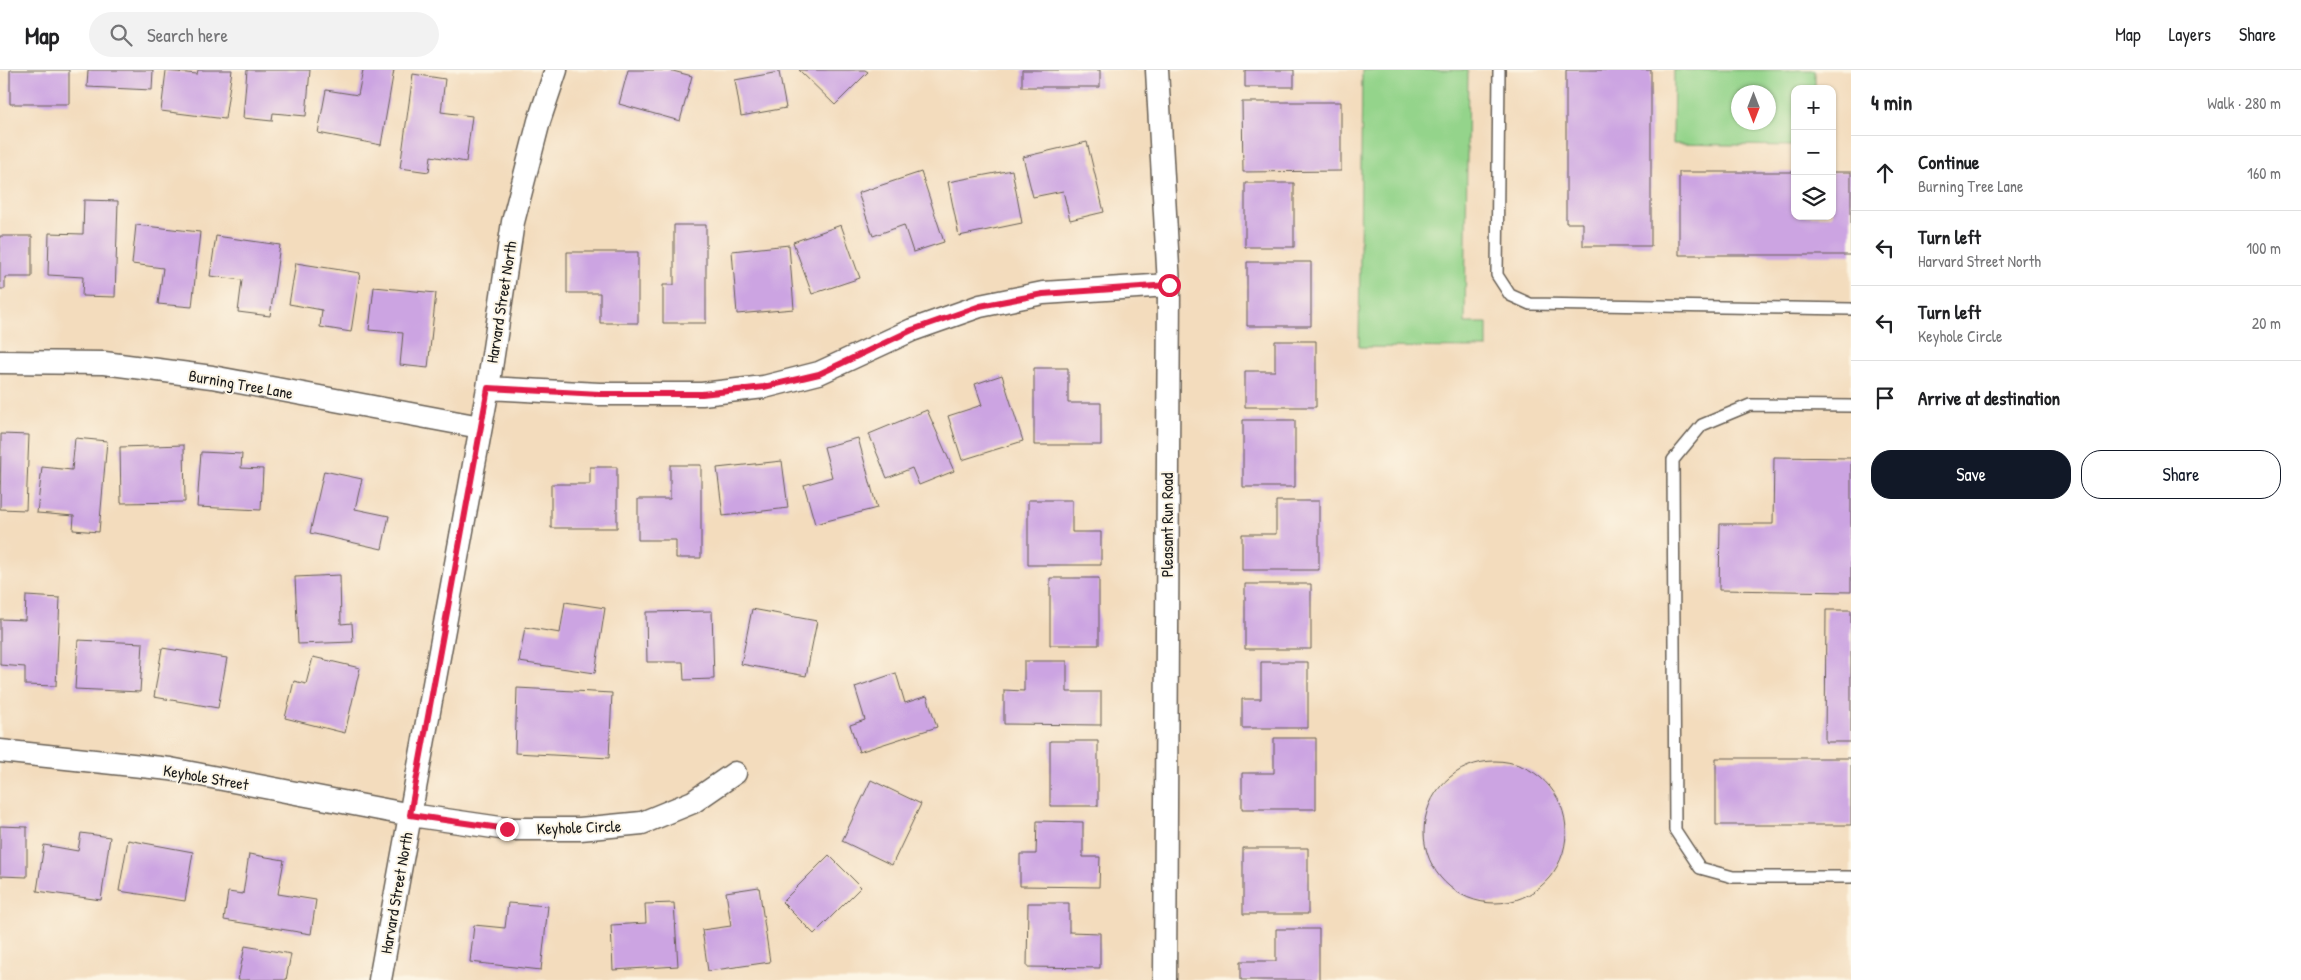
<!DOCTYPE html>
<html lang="en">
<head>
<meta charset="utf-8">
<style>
	:root { --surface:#fff; --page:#f2f2f2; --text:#202124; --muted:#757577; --line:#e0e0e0; --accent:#111827 }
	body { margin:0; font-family:"Patrick Hand",sans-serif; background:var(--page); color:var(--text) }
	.controls { position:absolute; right:15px; top:15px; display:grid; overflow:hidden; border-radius:10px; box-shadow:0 1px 4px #0004 }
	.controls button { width:45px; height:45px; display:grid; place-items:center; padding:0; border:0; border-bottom:1px solid var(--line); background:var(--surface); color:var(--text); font:25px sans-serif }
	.compass { position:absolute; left:1731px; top:15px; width:45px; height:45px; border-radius:50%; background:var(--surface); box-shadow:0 1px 4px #0004; rotate:180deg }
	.stop { position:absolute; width:15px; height:15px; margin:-11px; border:4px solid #e11d48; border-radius:50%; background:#fff }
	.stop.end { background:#e11d48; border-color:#fff; box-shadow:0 1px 5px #0008 }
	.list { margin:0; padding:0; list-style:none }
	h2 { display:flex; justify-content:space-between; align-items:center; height:65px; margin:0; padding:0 20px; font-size:21px }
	h2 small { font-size:16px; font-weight:400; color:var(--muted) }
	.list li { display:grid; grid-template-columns:32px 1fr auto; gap:15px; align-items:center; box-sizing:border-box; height:75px; padding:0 20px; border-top:1px solid var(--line) }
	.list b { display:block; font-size:19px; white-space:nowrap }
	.list p { margin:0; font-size:16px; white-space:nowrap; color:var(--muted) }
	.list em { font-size:16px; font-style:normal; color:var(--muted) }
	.actions { display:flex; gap:10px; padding:15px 20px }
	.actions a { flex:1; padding:11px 0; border:1px solid var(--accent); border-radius:20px; text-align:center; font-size:18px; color:var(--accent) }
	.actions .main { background:var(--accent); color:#fff }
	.icon { flex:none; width:28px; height:28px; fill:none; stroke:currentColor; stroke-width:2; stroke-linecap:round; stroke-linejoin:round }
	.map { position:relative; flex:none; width:1851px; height:910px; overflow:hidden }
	header { display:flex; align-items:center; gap:30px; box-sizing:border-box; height:70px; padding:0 25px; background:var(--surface); border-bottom:1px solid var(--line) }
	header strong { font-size:24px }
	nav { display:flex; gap:28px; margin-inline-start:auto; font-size:18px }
	.search { width:350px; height:45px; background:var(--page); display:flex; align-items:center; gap:12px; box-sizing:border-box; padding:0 18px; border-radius:28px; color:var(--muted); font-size:19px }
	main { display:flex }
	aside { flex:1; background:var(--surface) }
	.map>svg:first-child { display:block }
	.green { fill:#94d48b; stroke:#587854; fill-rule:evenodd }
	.building { fill:#cca4e2 }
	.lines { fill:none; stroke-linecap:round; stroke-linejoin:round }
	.lane-casing { stroke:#675f54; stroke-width:14 }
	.street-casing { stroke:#675f54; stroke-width:25 }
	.lane { stroke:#fff; stroke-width:11 }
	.street { stroke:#fff; stroke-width:22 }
	.route { stroke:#e11d48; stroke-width:6 }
	.labels { text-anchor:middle; stroke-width:4; stroke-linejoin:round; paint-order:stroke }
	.street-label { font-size:16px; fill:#1c1c1c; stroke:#fcf5e5 }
</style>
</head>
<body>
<header>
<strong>Map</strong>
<div class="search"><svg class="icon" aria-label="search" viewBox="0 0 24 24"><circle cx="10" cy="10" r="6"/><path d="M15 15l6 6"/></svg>Search here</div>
<nav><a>Map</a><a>Layers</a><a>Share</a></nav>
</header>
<main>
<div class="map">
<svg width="1851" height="910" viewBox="0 0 1851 910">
	<rect width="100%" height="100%" fill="#fcf5e5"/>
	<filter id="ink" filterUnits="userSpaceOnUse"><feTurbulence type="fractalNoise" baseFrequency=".02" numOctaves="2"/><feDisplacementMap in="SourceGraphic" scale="10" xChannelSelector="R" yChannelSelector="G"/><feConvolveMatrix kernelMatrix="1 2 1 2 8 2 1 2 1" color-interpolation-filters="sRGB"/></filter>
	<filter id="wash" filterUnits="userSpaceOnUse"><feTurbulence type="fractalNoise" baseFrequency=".0096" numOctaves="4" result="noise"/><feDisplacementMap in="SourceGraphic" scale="20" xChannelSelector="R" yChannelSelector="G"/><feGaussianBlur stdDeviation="1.12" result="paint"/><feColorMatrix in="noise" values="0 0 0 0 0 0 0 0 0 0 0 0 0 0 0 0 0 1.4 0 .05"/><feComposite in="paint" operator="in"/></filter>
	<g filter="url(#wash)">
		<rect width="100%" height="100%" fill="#f3dcbd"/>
		<path class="green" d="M1362,0h106l-3,253h22v25l-128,-1z
			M1674,0h141v19h-20v57l-122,-2zM1738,22h30v30h-30z"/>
		<g id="blocks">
			<path class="building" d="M10,0h59v34h-59z
				M88,0h65l-1,20 -65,-3z
				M198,0h34l-7,49 -64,-8 5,-40 31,3z
				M247,0h63l-4,46 -33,-3 -1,8 -29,-3z
				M363,0h31l-13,75 -63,-12 8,-43 32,5z
				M628,0h41l23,6 -12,45 -61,-17z
				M799,0h66l3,2 -33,33z
				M1022,0h78v17h-78z
				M1245,0h49v17h-49z
				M1566,0h85v176h-68v-23h-17z
				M779,2l7,36 -45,8 -6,-36z
				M413,4l32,5 -4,33 31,4 -6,46 -35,-6 -2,16 -29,-4z
				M1242,32h99v69l-98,1z
				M1087,72l17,70 -34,8 -7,-29 -30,6 -10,-40z
				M1012,100l10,53 -63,13 -11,-54z
				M921,102l23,70 -31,10 -9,-27 -31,11 -15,-43z
				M1679,102h116v44h37v-44h19v83h-172z
				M1245,113h49v64h-49z
				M84,130l34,1 -3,96 -33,-1 1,-19 -35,-2 1,-42 34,1z
				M136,155l64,7 -8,75 -34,-3 5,-36 -31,-4z
				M674,155h32v98h-43v-38h11z
				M841,155l19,53 -48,16 -19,-52z
				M0,166h32v41h-27v12h-5z
				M216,166l64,9 -10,71 -32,-4 4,-32 -32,-4z
				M789,175l5,64 -57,5 -5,-63z
				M567,182h71v71h-38v-30h-33z
				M1247,192h64v64h-64z
				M296,193l64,10 -9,59 -31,-5 2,-17 -33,-6z
				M374,217l62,6 -8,75 -28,-3 3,-32 -34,-3z
				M1275,271h41v66h-71v-36h30z
				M1034,298h34v35h33v42h-67z
				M1002,305l21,66 -61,19 -14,-44 34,-11 -7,-21z
				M927,340l27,61 -35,14 -7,-17 -25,10 -18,-44z
				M1243,350h52v67h-52z
				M1,364l28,1 -3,75 -26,-1z
				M75,368l32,3 -8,91 -26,-2 1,-14 -37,-3 5,-46 30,3z
				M858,368l19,70 -62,16 -11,-39 28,-8 -8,-30z
				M184,375l1,57 -64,1 -1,-56z
				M201,382l41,2 -1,14 22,1 -2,41 -64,-3z
				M1774,387l77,1v134l-132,-2 1,-66h53z
				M782,391l6,47 -65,8 -6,-48z
				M670,395h31v93h-25v-18h-38v-41h32z
				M590,397h27v61h-66v-44h39z
				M324,401l38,8 -7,30 34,7 -7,33 -72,-16z
				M1028,430h44v32h29v33h-73z
				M1276,431h43v69h-77v-36h34z
				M340,505l1,49 11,-1 1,19 -55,2 -3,-67z
				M1050,508h49v67h-49z
				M1245,514h66v65h-66z
				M26,526l34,2 -4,88 -31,-1v-18l-25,-2v-46l25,1z
				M565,532l40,6 -10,65 -76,-11 6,-35 35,6z
				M752,539l65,12 -11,55 -65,-12z
				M1826,540h25v132h-26z
				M712,541l2,68 -30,1 -1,-18h-36l-1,-50z
				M78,570l65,3 -3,49 -65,-3z
				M162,578l65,10 -9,50 -64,-11z
				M313,587l47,11 -15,65 -60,-15 9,-37 12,3z
				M1024,591h43v31h34v33l-97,-1v-34l20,1z
				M1261,592h47v66h-66v-29h19z
				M896,603l9,30 22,-7 10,31 -78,25 -9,-27 15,-5 -10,-33z
				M517,618l95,5 -3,65 -94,-5z
				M1274,668h42v71h-74v-36h32z
				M1050,671h48v65h-48z
				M1716,688h135v67h-135z
				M1424 762a71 71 0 1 1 142 0a71 71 0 1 1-142 0Z
				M871,710l50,24 -29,61 -50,-24z
				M1037,751l46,1v35h17l-1,30 -79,-1v-32h16z
				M0,756l27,1v50l-27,-1z
				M81,763l29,4 -9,63 -64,-9 7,-46 34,6z
				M128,770l65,12 -8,49 -66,-10z
				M1243,778h65v66h-65z
				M249,784l35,6 -6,34 38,6 -5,34 -87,-14 4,-28 15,2z
				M829,785l32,32 -47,47 -32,-32z
				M759,817l11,75 -62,9 -6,-41 29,-4 -5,-34z
				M508,833l40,3 -7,64 -71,-8 4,-37 31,3z
				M674,833l4,63 -65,4 -2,-45 35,-2 -1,-19z
				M1028,833h41v29l31,1v35l-73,-1z
				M1276,859h43v51h-78v-19h35z
				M245,876l46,8 -5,26h-48z"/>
		</g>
	</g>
	<g filter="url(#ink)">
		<use href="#blocks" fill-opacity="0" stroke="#675f54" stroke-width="1"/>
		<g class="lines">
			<defs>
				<path id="lane" d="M1499,0l-2,205 13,20 20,9 321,5
					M1851,336l-101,-1 -48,20 -29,35 2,370 25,38 33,9h118"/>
				<path id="street" d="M1157,0l12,215 -4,695
					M0,292l104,1 108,14 268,50
					M488,318l111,6h103l62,-7 55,-14 93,-43 68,-24 63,-13 126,-8
					M0,681l170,18 241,46 96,14h73l62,-6 51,-21 42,-29
					M380,910l108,-592 25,-166 26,-101 17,-51"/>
			</defs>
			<use href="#lane" class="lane-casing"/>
			<use href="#street" class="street-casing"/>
			<use href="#lane" class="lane"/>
			<use href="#street" class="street"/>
		</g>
	</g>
	<g class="lines" filter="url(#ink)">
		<path class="route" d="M507,759l-97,-14 78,-427 112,6h102l62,-7 55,-13 93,-44 68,-24 63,-12 126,-9"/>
	</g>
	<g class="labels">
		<g class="street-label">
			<text transform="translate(501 232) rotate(-81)" y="6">Harvard Street North</text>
			<text transform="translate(241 314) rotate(10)" y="6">Burning Tree Lane</text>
			<text transform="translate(1167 455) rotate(-90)" y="6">Pleasant Run Road</text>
			<text transform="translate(206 707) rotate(10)" y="6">Keyhole Street</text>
			<text transform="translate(579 757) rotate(-2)" y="6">Keyhole Circle</text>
			<text transform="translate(396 823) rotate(-80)" y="6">Harvard Street North</text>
		</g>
	</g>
</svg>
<div class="controls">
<button>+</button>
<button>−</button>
<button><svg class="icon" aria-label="layers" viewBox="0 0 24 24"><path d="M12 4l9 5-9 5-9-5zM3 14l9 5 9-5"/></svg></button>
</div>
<svg class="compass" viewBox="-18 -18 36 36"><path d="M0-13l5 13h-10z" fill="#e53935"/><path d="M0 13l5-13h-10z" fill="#757577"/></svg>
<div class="stop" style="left:1169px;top:215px"></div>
<div class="stop end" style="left:507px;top:759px"></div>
</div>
<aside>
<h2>4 min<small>Walk · 280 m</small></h2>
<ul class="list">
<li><svg class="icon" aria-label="ahead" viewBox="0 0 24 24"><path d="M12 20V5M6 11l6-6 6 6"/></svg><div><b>Continue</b><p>Burning Tree Lane</p></div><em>160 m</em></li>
<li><svg class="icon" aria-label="left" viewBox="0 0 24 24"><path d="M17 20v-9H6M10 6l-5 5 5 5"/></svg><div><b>Turn left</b><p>Harvard Street North</p></div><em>100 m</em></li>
<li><svg class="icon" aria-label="left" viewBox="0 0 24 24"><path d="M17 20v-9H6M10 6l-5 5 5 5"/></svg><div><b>Turn left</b><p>Keyhole Circle</p></div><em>20 m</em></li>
<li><svg class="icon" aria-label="arrive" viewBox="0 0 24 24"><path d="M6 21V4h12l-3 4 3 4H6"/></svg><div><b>Arrive at destination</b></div></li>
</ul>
<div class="actions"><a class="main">Save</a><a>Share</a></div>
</aside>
</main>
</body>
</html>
